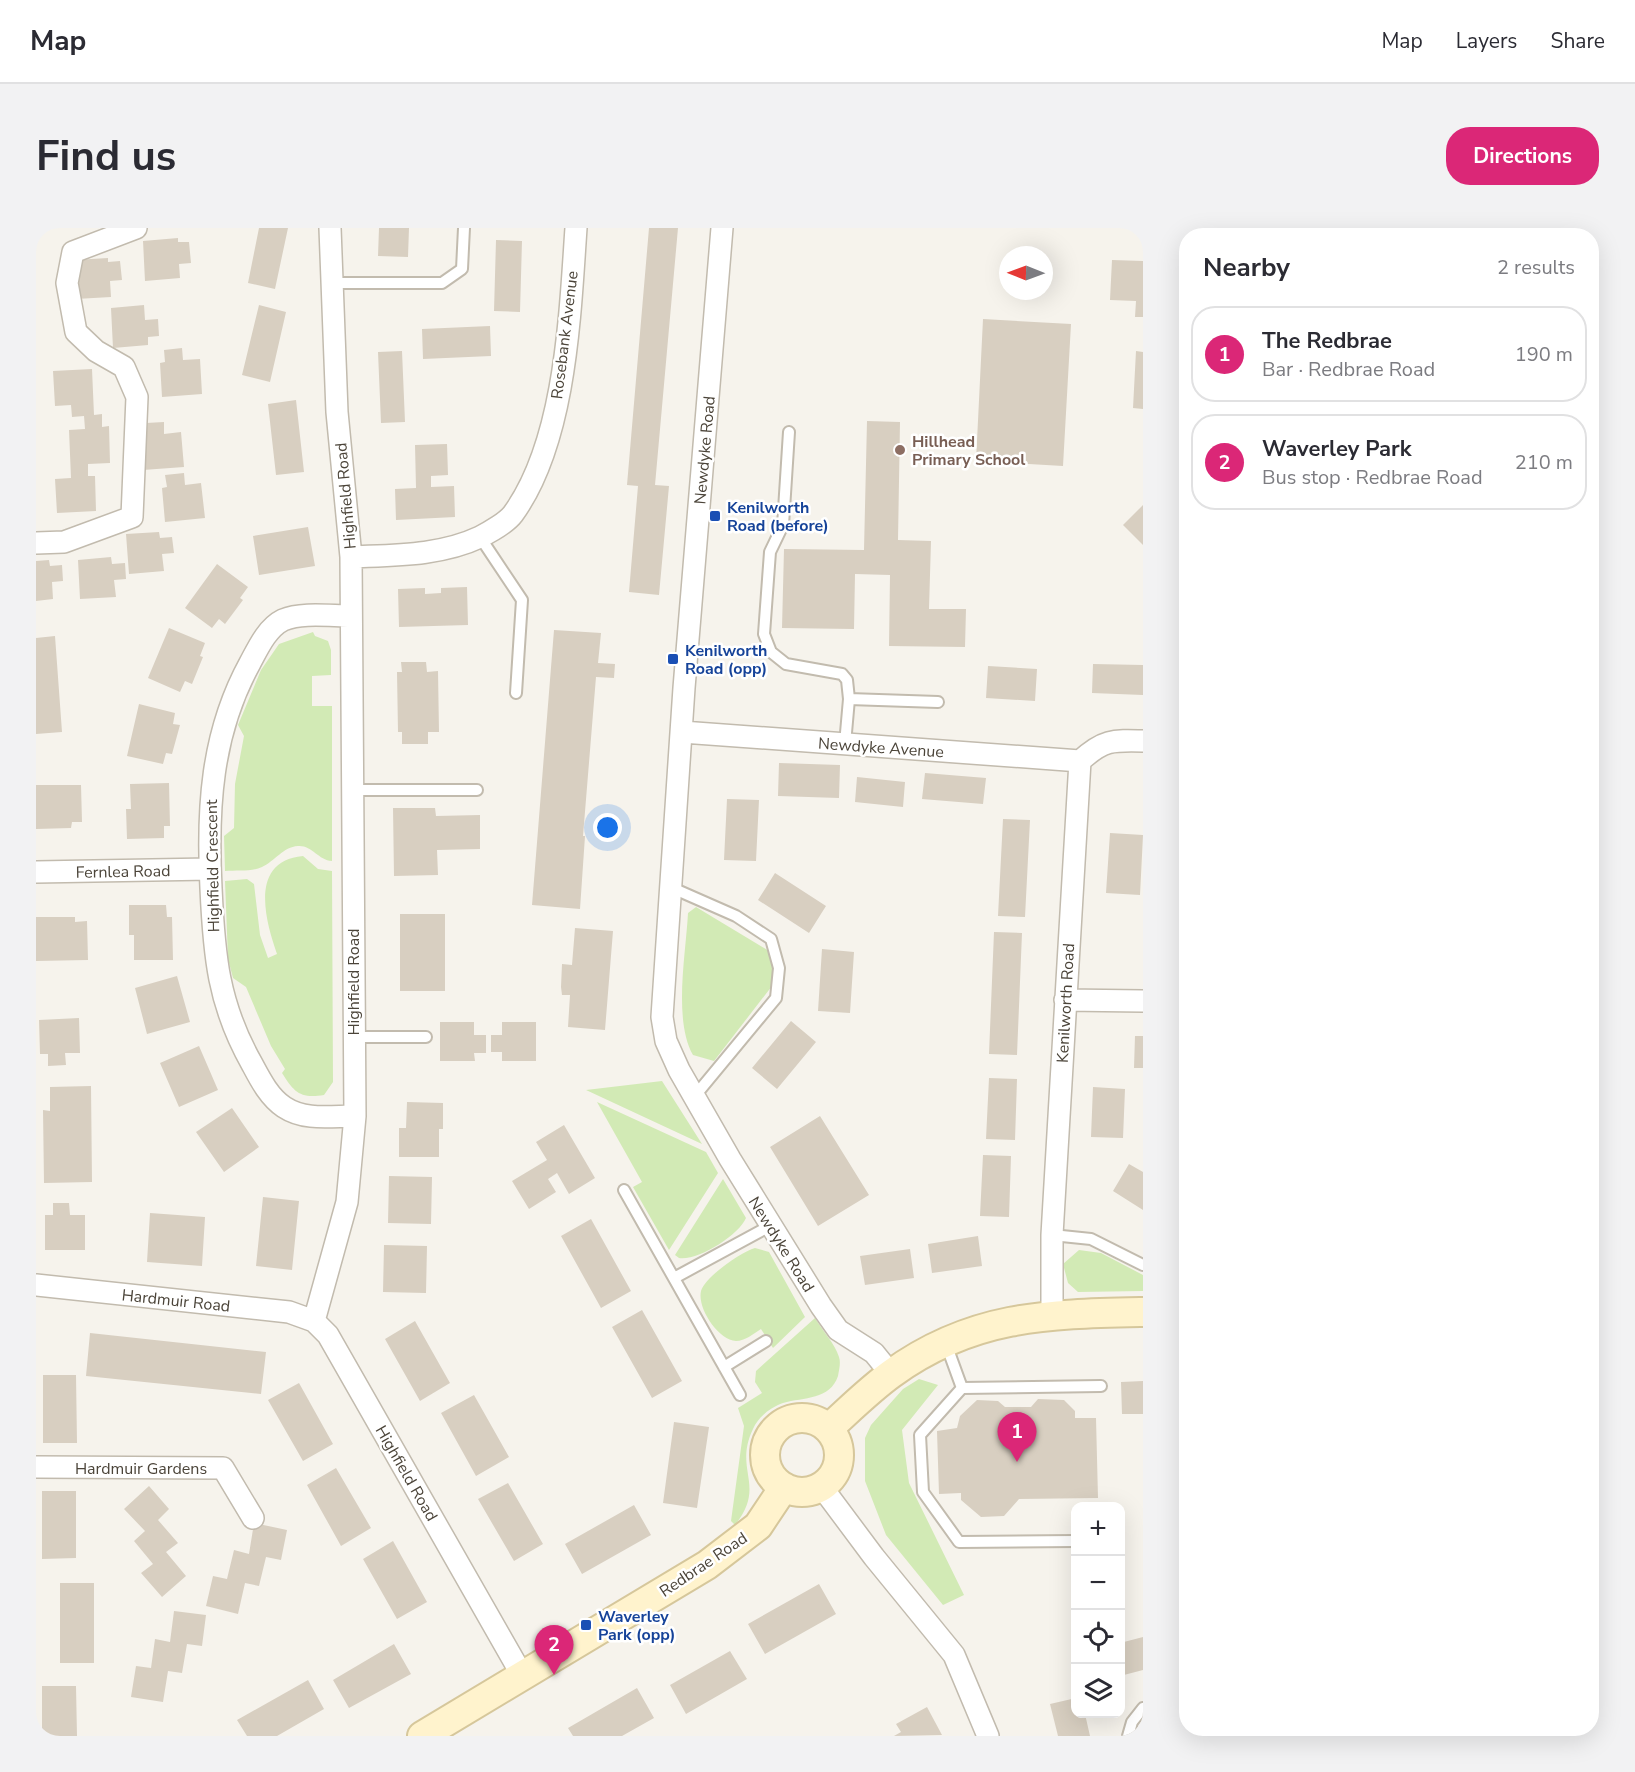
<!DOCTYPE html>
<html lang="en">
<head>
<meta charset="utf-8">
<style>
	:root { --surface:#fff; --page:#f2f2f3; --text:#2b2b33; --muted:#7c7c81; --line:#e1e1e2; --accent:#db2777 }
	body { margin:0; font-family:"Nunito Sans",sans-serif; background:var(--page); color:var(--text) }
	.controls { position:absolute; right:18px; bottom:18px; display:grid; overflow:hidden; border-radius:12px; box-shadow:0 6px 24px #0002 }
	.controls button { width:54px; height:54px; display:grid; place-items:center; padding:0; border:0; border-bottom:2px solid var(--line); background:var(--surface); color:var(--text); font:30px sans-serif }
	.compass { position:absolute; left:963px; top:18px; width:54px; height:54px; border-radius:50%; background:var(--surface); box-shadow:0 6px 24px #0002; rotate:271deg }
	.you { position:absolute; left:572px; top:600px; width:21px; height:21px; margin:-15px; border:4px solid #fff; border-radius:50%; background:#1a73e8; box-shadow:0 0 0 9px #1a73e833 }
	.badge { display:grid; place-items:center; width:39px; height:39px; border-radius:50%; background:var(--accent); color:#fff; font-size:20px; font-weight:700 }
	.pin { position:absolute; translate:-50% -50px; filter:drop-shadow(0 2px 3px #0008) }
	.pin::after { content:''; position:absolute; top:32px; width:21px; height:18px; background:inherit; clip-path:polygon(0 0,100% 0,50% 100%) }
	.list { margin:0; padding:0; list-style:none }
	h2 { display:flex; justify-content:space-between; align-items:center; height:78px; margin:0; padding:0 24px; font-size:26px }
	h2 small { font-size:20px; font-weight:400; color:var(--muted) }
	.list li { display:grid; grid-template-columns:39px 1fr auto; gap:18px; align-items:center; box-sizing:border-box; height:96px; margin:0 12px 12px; padding:0 12px; border:2px solid var(--line); border-radius:24px }
	.list b { display:block; font-size:22px; white-space:nowrap }
	.list p { margin:0; font-size:20px; white-space:nowrap; color:var(--muted) }
	.list em { font-size:20px; font-style:normal; color:var(--muted) }
	.icon { flex:none; width:33px; height:33px; fill:none; stroke:currentColor; stroke-width:2; stroke-linecap:round; stroke-linejoin:round }
	.map { position:relative; flex:none; width:1107px; height:1508px; overflow:hidden; border-radius:24px }
	header { display:flex; align-items:center; gap:36px; box-sizing:border-box; height:84px; padding:0 30px; background:var(--surface); border-bottom:2px solid var(--line) }
	header strong { font-size:28px }
	nav { display:flex; gap:33px; margin-inline-start:auto; font-size:21px }
	.intro { display:flex; align-items:center; justify-content:space-between; box-sizing:border-box; height:144px; padding:0 36px }
	h1 { margin:0; font-size:42px }
	.button { padding:15px 27px; border-radius:24px; background:var(--accent); color:#fff; font-size:21px; font-weight:700 }
	main { display:flex; gap:36px; padding:0 36px }
	aside { flex:1; background:var(--surface); border-radius:24px; box-shadow:0 6px 24px #0002 }
	.map>svg:first-child { display:block }
	.green { fill:#d2eab5 }
	.building { fill:#d8cfc1 }
	.lines { fill:none; stroke-linecap:round; stroke-linejoin:round }
	.lane-casing { stroke:#c2bbae; stroke-width:14 }
	.street-casing { stroke:#c2bbae; stroke-width:24 }
	.secondary-casing { stroke:#d6c79b; stroke-width:32 }
	.lane { stroke:#fff; stroke-width:10 }
	.street { stroke:#fff; stroke-width:21 }
	.secondary { stroke:#fff3cd; stroke-width:28 }
	.education-dot { fill:#8d6e63; stroke:#fff; stroke-width:2 }
	.transit-dot { fill:#1a4fb4; stroke:#fff; stroke-width:2 }
	.labels { text-anchor:middle; stroke-width:5; stroke-linejoin:round; paint-order:stroke }
	.street-label { font-size:16px; fill:#4b4439; stroke:#fff }
	.education-label { font-size:16px; font-weight:bold; fill:#785e54; stroke:#fff; text-anchor:start }
	.transit-label { font-size:16px; font-weight:bold; fill:#164399; stroke:#fff; text-anchor:start }
</style>
</head>
<body>
<header>
<strong>Map</strong>
<nav><a>Map</a><a>Layers</a><a>Share</a></nav>
</header>
<div class="intro"><h1>Find us</h1><a class="button">Directions</a></div>
<main>
<div class="map">
<svg width="1107" height="1508" viewBox="0 0 1107 1508">
	<rect width="100%" height="100%" fill="#f6f3ec"/>
	<path class="green" d="M277,404l2,4 13,5 3,9v25l-19,1v30h20v155c-14,-1 -20,-16 -34,-15 -15,1 -23,15 -36,21 -11,5 -25,3 -37,4l-1,-35 10,-8 1,-44 9,-48 -6,-11 23,-55 18,-26z
		M267,628l15,13 14,2 1,211 -9,13c-24,4 -30,-3 -42,-22l3,-4 -14,-23 -25,-59 -13,-9 -5,-19 -3,-78 22,-2 7,5 6,51 8,23 9,-4c-12,-34 -28,-93 26,-98z
		M660,679l73,44 6,18 -3,17 -58,75 -21,-6c-20,-35 -7,-102 -5,-142z
		M626,853l40,63 -116,-54z
		M561,874l109,50 12,21 -49,77 -36,-63 9,-5z
		M687,951l23,39c-7,17 -48,43 -67,40l-4,-3z
		M719,1020l14,4 36,65 -32,31 -12,-19c-8,5 -16,12 -25,12 -18,-1 -39,-33 -35,-50 4,-14 40,-39 54,-43z
		M1043,1022l22,3 42,22v16l-65,1 -10,-9 -5,-19z
		M779,1090c7,12 20,26 24,39 2,6 0,13 -1,19 -8,24 -34,21 -55,27 -12,4 -25,14 -30,26 -20,42 14,56 -18,96l-4,-4 13,-95 -6,-18 24,-15 -7,-11 1,-11z
		M883,1151l19,6 -36,45 7,53 55,112 -21,10 -57,-70 -21,-54v-43l6,-13 32,-36z"/>
	<path class="building" d="M223,0h29l-13,61 -27,-6z
		M343,0h30l-1,29 -30,-1z
		M613,0h29l-23,257 14,1 -10,109 -30,-3 9,-106 -11,-1z
		M142,10v4h11l2,21 -12,1 1,14 -35,3 -2,-40z
		M460,12l26,1 -2,71 -26,-1z
		M72,30v4l12,-1 2,19 -12,1 1,16 -35,2 -2,-39z
		M1076,32l31,1v56h-8l1,-16 -26,-1z
		M108,77l1,15 13,-1 1,17 -11,1v8l-35,3 -2,-40z
		M223,77l27,7 -16,70 -28,-7z
		M947,91l88,5 -8,142 -87,-5z
		M454,98l1,30 -68,3 -1,-30z
		M146,120l1,12 17,-1 2,35 -40,3 -2,-34 5,-1 -1,-12z
		M366,123l3,71 -24,1 -3,-71z
		M1100,123l7,1v57l-10,-1z
		M56,141l2,46 8,-1v13l7,-1 1,37 -22,1v12h7l1,35 -39,2 -2,-34 16,-1 -2,-48 16,-1 -1,-13 -12,1 -1,-12 -16,1 -2,-35z
		M260,172l8,72 -28,3 -8,-71z
		M831,193l33,1 -2,118 33,1 -2,68h37l-1,38 -76,-1 1,-71 -35,-1 -1,55 -72,-1 2,-79 80,1z
		M128,194v12l17,-2 3,35 -41,3 -2,-34h6l-1,-13z
		M411,216l1,31 -17,1v11l23,-1 1,31 -59,3 -1,-31 21,-1 -1,-43z
		M148,245l1,12 16,-2 4,35 -40,4 -3,-34 5,-1 -2,-12z
		M1107,277v40l-20,-20z
		M272,299l7,39 -56,9 -6,-39z
		M123,304l1,6 12,-1 2,16 -12,1 2,17 -35,3 -3,-40z
		M75,329l1,7 13,-1 1,16 -12,1 2,17 -36,2 -2,-39z
		M13,332l1,6 12,-1 1,16 -11,1 1,17 -17,2v-40z
		M181,336l31,23 -8,11 3,2 -18,24 -6,-5 -7,9 -27,-20z
		M431,359l1,38 -69,2 -1,-38 27,-1v6l16,-1v-5z
		M133,400l36,15 -5,13 3,1 -11,27 -7,-3 -5,11 -32,-14z
		M518,402l47,3 -3,30 17,1 -1,14 -18,-1 -13,159h2l-5,73 -48,-4z
		M19,408l7,96 -26,2v-96z
		M365,434h25l1,10 11,-1 1,61h-11v12h-26v-12h-4l-1,-60h5z
		M1057,436l50,1v30l-51,-2z
		M952,438l49,3 -2,32 -49,-3z
		M103,476l36,9 -2,11 7,1 -8,29 -6,-1 -3,11 -36,-8z
		M743,535l61,2 -1,33 -61,-2z
		M889,545l61,5 -3,26 -61,-5z
		M821,549l48,5 -2,25 -48,-5z
		M133,555l1,43h-6v12l-37,1 -1,-30h5l-1,-25z
		M0,557h45l1,37h-10l-1,6 -35,1z
		M691,571l32,1 -3,61 -32,-1z
		M357,580h42l1,8 44,-1v34l-43,1 1,25 -44,1z
		M967,591l27,1 -5,97 -27,-1z
		M1074,605l33,2 -3,60 -34,-2z
		M739,645l51,33 -17,27 -51,-33z
		M93,677h37l1,12h5l1,43h-39v-25h-5z
		M364,686h45v77h-45z
		M0,689h39v5l12,-1 1,39 -52,1z
		M539,700l38,3 -8,99 -37,-3 2,-32h-8l-1,-8 1,-23 10,1z
		M958,704l28,1 -5,122 -28,-1z
		M786,721l32,3 -4,61 -32,-2z
		M141,748l13,46 -43,12 -12,-46z
		M43,790l1,35h-15l1,12 -18,1v-12h-8l-1,-34z
		M755,793l25,21 -39,47 -25,-21z
		M404,794h34v13h12v18h-12l1,8h-35z
		M466,794h34v39h-34v-9h-11v-17h11z
		M1099,808h8v32h-9z
		M163,818l19,44 -39,17 -19,-44z
		M953,850l28,1 -2,61 -29,-1z
		M55,858l1,96 -48,1 -1,-73 7,1v-24z
		M1057,859l32,2 -2,49 -32,-1z
		M371,874l36,1v26h-4v28h-40v-29h7z
		M196,880l27,39 -35,25 -28,-40z
		M784,888l49,79 -51,31 -48,-79z
		M528,897l31,53 -26,16 -12,-21 -9,6 8,13 -27,17 -17,-28 35,-21 -11,-18z
		M947,927l28,1 -2,61 -29,-1z
		M1093,936l14,8v38l-30,-19z
		M353,948l43,1 -1,47 -43,-1z
		M227,969l36,4 -7,69 -36,-4z
		M17,975h16l1,12h15v35h-40v-35h8z
		M114,985l55,4 -3,49 -55,-4z
		M555,991l40,72 -30,17 -40,-72z
		M942,1008l4,30 -50,7 -4,-29z
		M348,1017l43,1 -1,47 -43,-1z
		M874,1021l4,29 -49,7 -5,-29z
		M606,1082l40,71 -30,17 -40,-71z
		M379,1093l35,62 -30,18 -35,-62z
		M54,1105l176,19 -5,42 -175,-18z
		M7,1147h33l1,68h-34z
		M1107,1153v33h-21l-1,-32z
		M263,1155l34,61 -30,17 -35,-61z
		M438,1167l35,62 -33,19 -35,-63z
		M1002,1171l26,1 11,11v7h21l2,80 -79,1 -15,17 -23,1 -20,-17v-7l-22,1 -2,-63 20,-3 3,-12 17,-16 21,1 7,6h26z
		M638,1194l35,5 -12,81 -34,-5z
		M300,1240l35,60 -30,18 -34,-61z
		M472,1255l35,61 -29,17 -36,-62z
		M113,1258l20,23 -11,11 20,23 -12,9 20,24 -24,21 -21,-24 12,-9 -19,-23 11,-10 -21,-22z
		M6,1263h34v67l-34,1z
		M598,1277l17,30 -69,39 -17,-30z
		M218,1295l33,7 -6,30 -15,-3 -7,29 -14,-3 -7,31 -32,-8 7,-30 14,3 7,-29 15,4z
		M357,1313l34,61 -30,17 -34,-60z
		M24,1355h34v80h-34z
		M783,1356l17,30 -71,40 -17,-30z
		M138,1383l32,4 -4,31 -15,-2 -5,29 -14,-2 -5,31 -32,-5 5,-31 15,2 4,-29 15,3z
		M1107,1409v33l-23,6v-33z
		M358,1416l17,30 -62,34 -16,-28z
		M694,1423l17,28 -61,35 -16,-29z
		M272,1452l16,29 -47,27h-30l-10,-16z
		M6,1458h34l1,50h-35z
		M601,1460l17,30 -32,18h-49l-5,-8z
		M1040,1470v16h9l5,22h-32l-8,-32z
		M891,1479l15,28 -48,1 7,-4 -5,-8z"/>
	<g class="lines">
		<defs>
			<path id="lane" d="M295,55h111l20,-14 2,-41
				M753,204l-6,93 -13,27 -6,82 7,18 15,12 56,10 5,6 2,19
				M444,309l42,63 -6,93
				M809,516l4,-45 89,3
				M316,562h125
				M634,659l66,29 35,23 8,29 -3,30 -82,99
				M318,809h72
				M588,962l116,205
				M1016,1007l39,4 52,26
				M638,1050l96,-52
				M910,1116l16,44 -42,47 3,57 36,50 117,-1
				M688,1139l42,-26
				M926,1160l139,-2
				M1092,1508l4,-14 11,-14"/>
			<path id="street" d="M294,0l7,184 14,145 4,559 -8,86 -33,119 14,14 12,21 182,319
				M686,0l-38,460 -22,329 4,24 13,29 51,89 91,147 17,24 36,23 17,21
				M0,315l28,-1 68,-25 5,-120 -13,-30 -28,-16 -20,-19 -9,-49 6,-31 63,-24
				M315,329c42,-2 89,-1 129,-20 10,-5 27,-15 33,-23 53,-73 57,-200 63,-286
				M315,388c-21,0 -49,-4 -68,4 -16,8 -25,28 -33,43 -39,71 -43,146 -39,225 3,67 7,116 41,176 8,15 17,33 32,43 21,14 47,9 71,9
				M646,504l398,29
				M0,644l174,-3
				M1029,772l78,1
				M0,1057l253,27 25,9
				M1016,1086v-79l28,-474c23,-21 32,-21 63,-20
				M0,1239l187,1 30,50
				M785,1258l53,71 80,98 34,81"/>
			<path id="secondary" d="M729 1227a37 37 0 1 1 74 0a37 37 0 1 1-74 0Z
				M793,1200c20,-18 40,-38 62,-54 81,-59 156,-60 252,-62
				M386,1508l285,-171 51,-39 26,-39"/>
		</defs>
		<use href="#lane" class="lane-casing"/>
		<use href="#street" class="street-casing"/>
		<use href="#secondary" class="secondary-casing"/>
		<use href="#lane" class="lane"/>
		<use href="#street" class="street"/>
		<use href="#secondary" class="secondary"/>
	</g>
	<circle class="education-dot" cx="864" cy="222" r="6"/>
	<g class="transit-dot">
		<rect x="673" y="282" width="12" height="12" rx="3"/>
		<rect x="631" y="425" width="12" height="12" rx="3"/>
		<rect x="544" y="1391" width="12" height="12" rx="3"/>
	</g>
	<g class="labels">
		<g class="street-label">
			<text transform="translate(528 107) rotate(-83)" y="6">Rosebank Avenue</text>
			<text transform="translate(668 222) rotate(-85)" y="6">Newdyke Road</text>
			<text transform="translate(309 268) rotate(-95)" y="6">Highfield Road</text>
			<text transform="translate(845 519) rotate(4)" y="6">Newdyke Avenue</text>
			<text transform="translate(176 638) rotate(-91)" y="6">Highfield Crescent</text>
			<text transform="translate(87 643) rotate(-1)" y="6">Fernlea Road</text>
			<text transform="translate(317 754) rotate(-90)" y="6">Highfield Road</text>
			<text transform="translate(1029 775) rotate(-87)" y="6">Kenilworth Road</text>
			<text transform="translate(746 1016) rotate(58)" y="6">Newdyke Road</text>
			<text transform="translate(140 1072) rotate(6)" y="6">Hardmuir Road</text>
			<text x="105" y="1246">Hardmuir Gardens</text>
			<text transform="translate(371 1245) rotate(60)" y="6">Highfield Road</text>
			<text transform="translate(667 1336) rotate(-34)" y="6">Redbrae Road</text>
		</g>
		<g class="education-label">
			<text x="876" y="219">Hillhead<tspan x="876" dy="18">Primary School</tspan></text>
		</g>
		<g class="transit-label">
			<text x="691" y="285">Kenilworth<tspan x="691" dy="18">Road (before)</tspan></text>
			<text x="649" y="428">Kenilworth<tspan x="649" dy="18">Road (opp)</tspan></text>
			<text x="562" y="1394">Waverley<tspan x="562" dy="18">Park (opp)</tspan></text>
		</g>
	</g>
</svg>
<div class="controls">
<button>+</button>
<button>−</button>
<button><svg class="icon" aria-label="locate" viewBox="0 0 24 24"><circle cx="12" cy="12" r="6"/><path d="M12 2v4M12 18v4M2 12h4M18 12h4"/></svg></button>
<button><svg class="icon" aria-label="layers" viewBox="0 0 24 24"><path d="M12 4l9 5-9 5-9-5zM3 14l9 5 9-5"/></svg></button>
</div>
<svg class="compass" viewBox="-18 -18 36 36"><path d="M0-13l5 13h-10z" fill="#e53935"/><path d="M0 13l5-13h-10z" fill="#7c7c81"/></svg>
<div class="you"></div>
<div class="pin badge" style="left:981px;top:1234px">1</div>
<div class="pin badge" style="left:518px;top:1447px">2</div>
</div>
<aside>
<h2>Nearby<small>2 results</small></h2>
<ul class="list">
<li><span class="badge">1</span><div><b>The Redbrae</b><p>Bar · Redbrae Road</p></div><em>190 m</em></li>
<li><span class="badge">2</span><div><b>Waverley Park</b><p>Bus stop · Redbrae Road</p></div><em>210 m</em></li>
</ul>
</aside>
</main>
</body>
</html>
